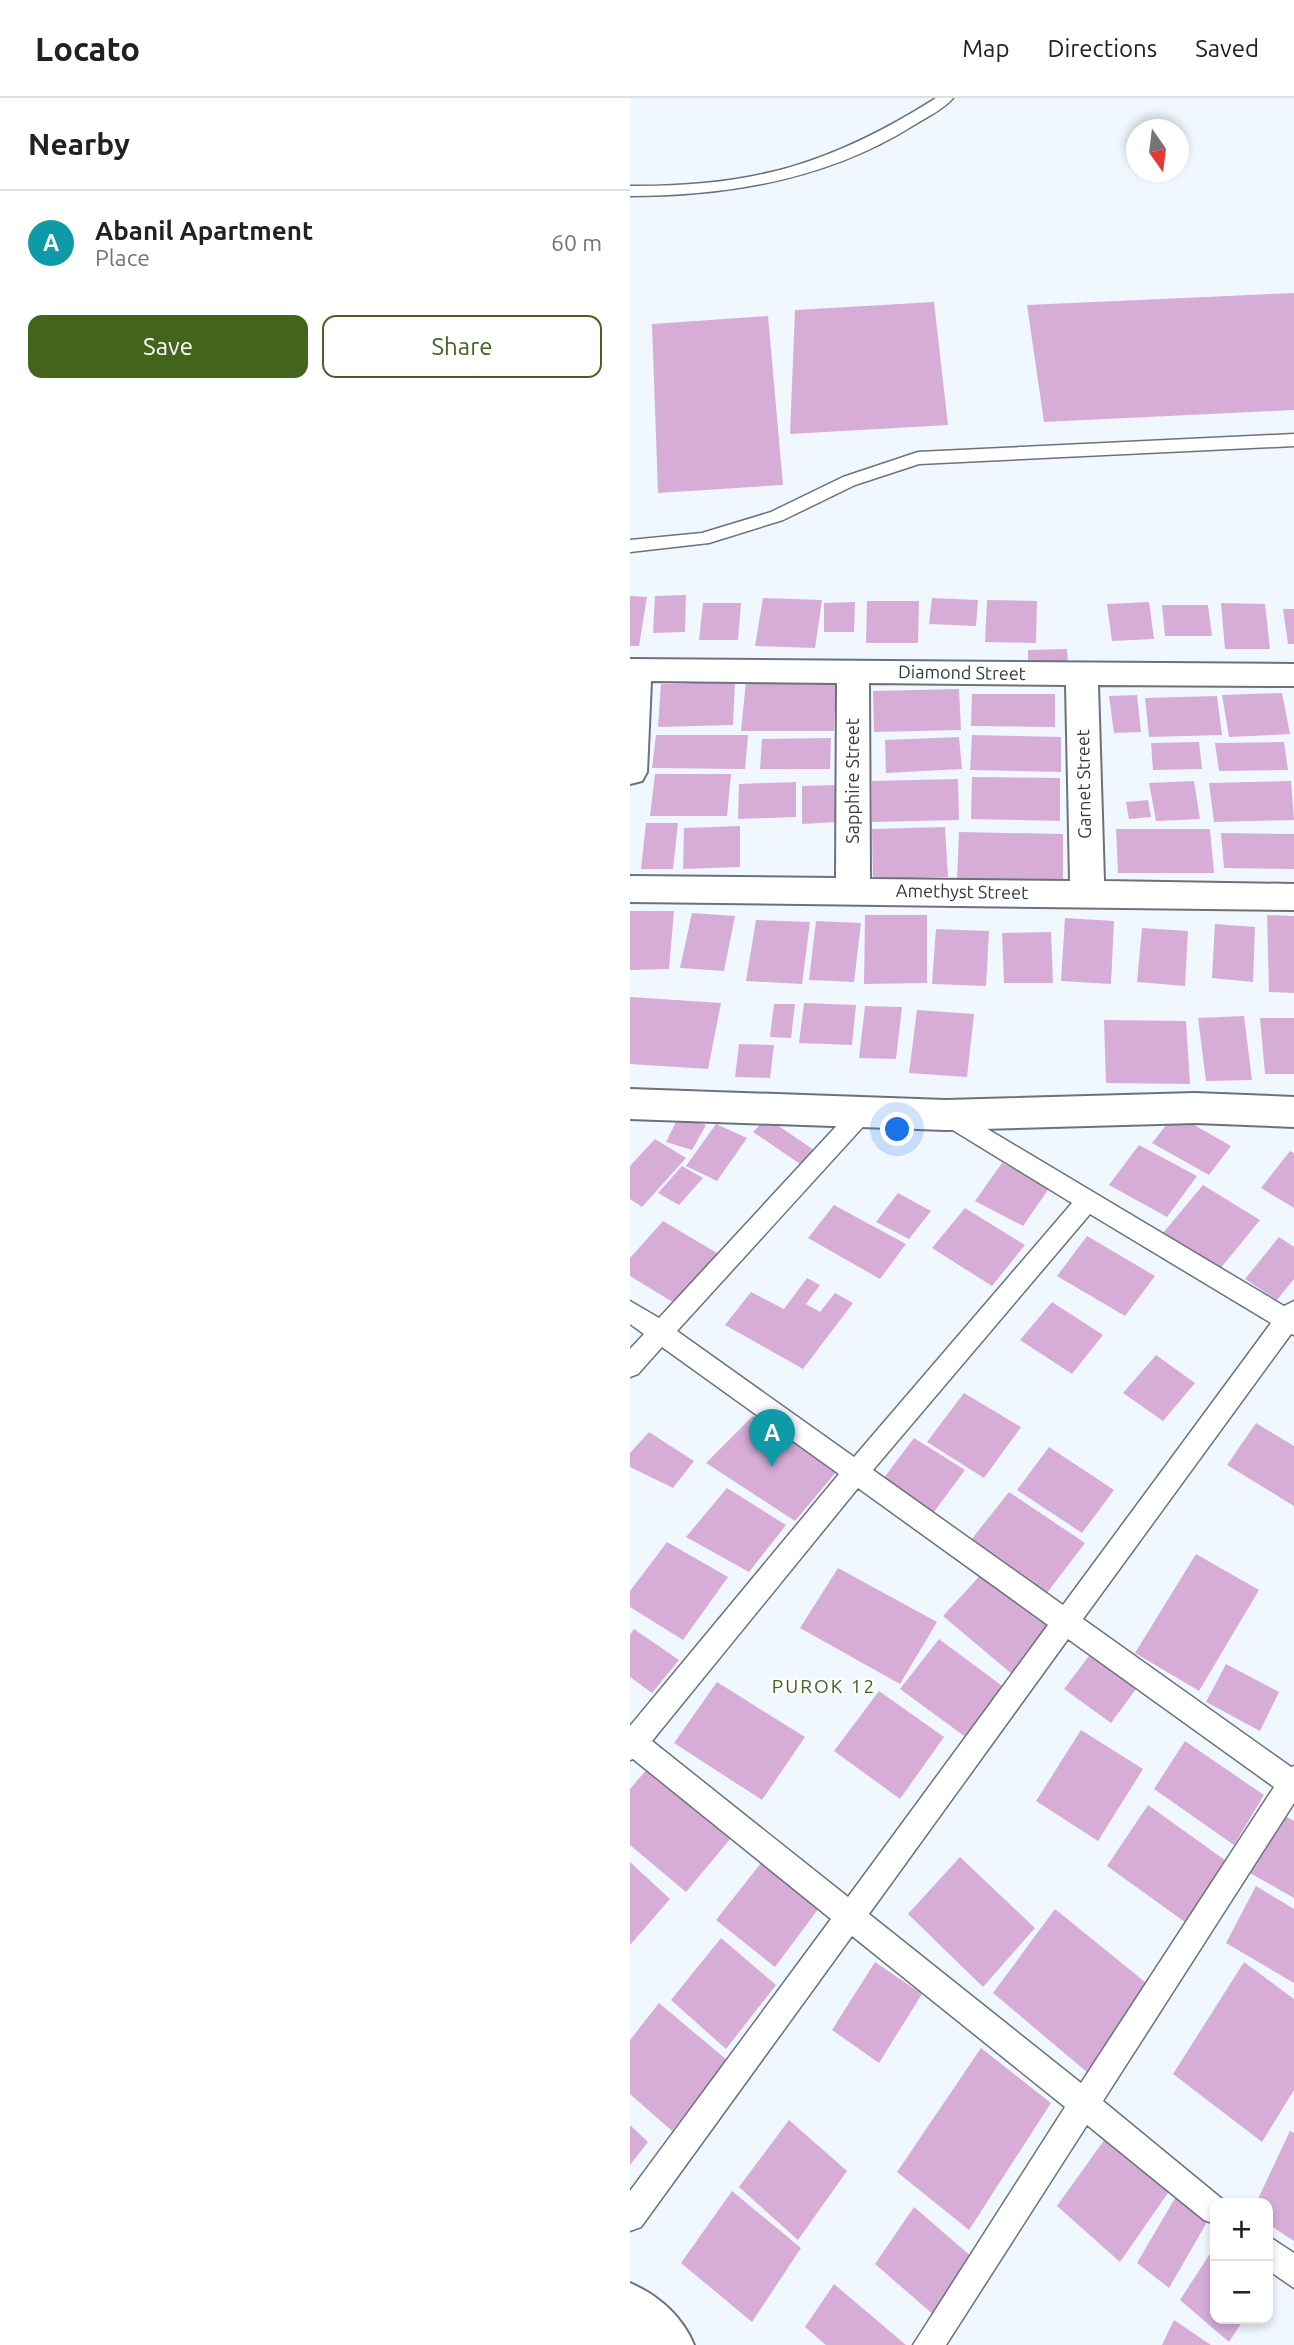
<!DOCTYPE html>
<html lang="en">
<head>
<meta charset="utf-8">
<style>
	:root { --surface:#fff; --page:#f2f2f2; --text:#202124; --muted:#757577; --line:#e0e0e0; --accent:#42641b }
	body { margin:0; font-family:Ubuntu,sans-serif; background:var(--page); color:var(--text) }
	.controls { position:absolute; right:21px; bottom:21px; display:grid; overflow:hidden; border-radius:14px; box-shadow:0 4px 10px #0003 }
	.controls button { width:63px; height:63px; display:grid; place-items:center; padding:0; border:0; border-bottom:2px solid var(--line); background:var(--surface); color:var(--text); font:35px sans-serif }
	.compass { position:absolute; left:496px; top:21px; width:63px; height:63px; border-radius:50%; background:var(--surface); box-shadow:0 4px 10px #0003; rotate:166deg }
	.you { position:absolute; left:268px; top:1032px; width:24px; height:24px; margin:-18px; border:5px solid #fff; border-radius:50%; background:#1a73e8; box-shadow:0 0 0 10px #1a73e833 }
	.badge { display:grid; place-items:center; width:46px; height:46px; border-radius:50%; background:var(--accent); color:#fff; font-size:23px; font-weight:700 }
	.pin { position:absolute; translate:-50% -58px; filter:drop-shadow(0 2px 4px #0008) }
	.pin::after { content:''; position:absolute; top:37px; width:24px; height:21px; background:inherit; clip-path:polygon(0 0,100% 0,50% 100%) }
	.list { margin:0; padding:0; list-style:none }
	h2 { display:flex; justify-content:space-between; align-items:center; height:91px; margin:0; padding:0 28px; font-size:30px }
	h2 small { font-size:23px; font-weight:400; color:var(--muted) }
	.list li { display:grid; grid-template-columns:46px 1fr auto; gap:21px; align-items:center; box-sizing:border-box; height:105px; padding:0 28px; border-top:2px solid var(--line) }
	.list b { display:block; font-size:26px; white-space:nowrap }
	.list p { margin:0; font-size:23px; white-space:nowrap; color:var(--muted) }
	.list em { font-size:23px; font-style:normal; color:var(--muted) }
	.actions { display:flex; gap:14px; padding:21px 28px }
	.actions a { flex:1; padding:16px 0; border:2px solid var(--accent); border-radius:14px; text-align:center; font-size:24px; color:var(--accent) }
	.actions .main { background:var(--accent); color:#fff }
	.map { position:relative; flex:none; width:664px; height:2247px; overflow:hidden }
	header { display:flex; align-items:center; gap:42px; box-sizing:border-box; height:98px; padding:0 35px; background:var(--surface); border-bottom:2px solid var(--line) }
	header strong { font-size:33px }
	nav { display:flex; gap:38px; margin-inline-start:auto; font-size:24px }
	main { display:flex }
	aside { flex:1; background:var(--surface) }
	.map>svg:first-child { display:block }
	.building { fill:#d7add8 }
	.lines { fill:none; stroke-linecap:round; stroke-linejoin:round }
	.service-casing { stroke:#6b727a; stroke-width:3 }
	.minor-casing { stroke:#6b727a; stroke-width:4 }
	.service { fill:#fff; fill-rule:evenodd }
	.minor { fill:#fff; fill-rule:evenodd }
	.labels { text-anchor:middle; stroke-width:5; stroke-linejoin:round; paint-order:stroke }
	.street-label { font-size:18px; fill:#36393d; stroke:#fff }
	.neighbourhood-label { font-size:19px; letter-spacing:2px; fill:#426120; stroke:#fff }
</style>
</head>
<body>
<header>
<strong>Locato</strong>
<nav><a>Map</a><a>Directions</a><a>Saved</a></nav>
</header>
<main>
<aside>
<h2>Nearby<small></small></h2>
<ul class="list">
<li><span class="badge" style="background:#0f9aa8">A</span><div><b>Abanil Apartment</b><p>Place</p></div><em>60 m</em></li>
</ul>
<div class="actions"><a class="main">Save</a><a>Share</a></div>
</aside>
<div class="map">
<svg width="664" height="2247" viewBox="0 0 664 2247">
	<rect width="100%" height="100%" fill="#f1f7ff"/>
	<path class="building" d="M664,195v117l-250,12 -17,-117z
		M304,204l14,123 -158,9 5,-124z
		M138,218l15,169 -125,8 -6,-169z
		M56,497l-1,37 -32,1 2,-37z
		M0,498l17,1 -8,49h-9z
		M133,500l59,2 -7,48 -60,-2z
		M302,500l46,2 -2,26 -47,-2z
		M357,502l50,1 -1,42 -51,-1z
		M237,503h52l-1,42h-52z
		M225,504l-1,30h-30v-29z
		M519,504l5,37 -42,2 -5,-37z
		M73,505h38l-3,37h-39z
		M591,505l44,1 5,45h-45z
		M532,507h46l4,31h-47z
		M653,511h11v35h-6z
		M437,551l1,14 -40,1v-14z
		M116,583h90l-2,50h-93z
		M105,584l-2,43 -75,2 3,-43z
		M329,591l2,41 -87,2 -1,-41z
		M652,595l8,41 -61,3 -7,-42z
		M342,596h83v33l-84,-1z
		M507,597l4,37 -27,1 -5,-37z
		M587,598l5,39 -73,2 -4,-39z
		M26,637h92l-3,34 -93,-1z
		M342,637l89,2v35l-91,-2z
		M329,639l3,32 -76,4 -1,-33z
		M201,640l-1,31h-70l2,-30z
		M569,644l3,27 -49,1 -2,-27z
		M654,644l4,28 -69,1 -4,-28z
		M25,676h76l-4,42h-77z
		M342,679l88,1v43l-89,-2z
		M328,681l1,41 -87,2v-41z
		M564,683l6,38 -44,2 -7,-38z
		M661,683l3,39 -80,2 -5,-39z
		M166,684v35l-58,2 1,-35z
		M208,687v37l-36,2v-38z
		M518,702l3,17 -22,2 -3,-17z
		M16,725h32l-5,46h-32z
		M110,728v41l-57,2 1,-41z
		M315,729l3,50 -75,2 -1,-50z
		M486,731h94l4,44h-96z
		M329,734l104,2v48l-106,-3z
		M591,735l73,1v35l-70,-1z
		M0,813h44l-5,58 -39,1z
		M62,815l43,3 -11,55 -44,-3z
		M235,817h62v68l-63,1z
		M637,817l27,1v77l-25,-1z
		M435,820l49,3 -3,63 -50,-3z
		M126,822l54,2 -8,62 -56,-3z
		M186,823l45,2 -7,59 -45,-2z
		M585,826l40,3 -2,55 -41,-4z
		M512,830l46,3 -3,55 -48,-4z
		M306,831l53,2 -3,55 -54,-2z
		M421,834l2,51h-49l-2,-50z
		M0,899l91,6 -13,66 -78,-5z
		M174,905l52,2 -4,40 -53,-2z
		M144,906h21l-4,34 -21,-1z
		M235,908l37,1 -6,52 -37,-1z
		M287,912l57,4 -7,63 -58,-4z
		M614,918l8,64 -46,1 -8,-63z
		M630,920h34v56h-29z
		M474,922l82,1 4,63 -84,-1z
		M109,946l35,1 -4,33 -35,-1z
		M545,1016l56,32 -22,29 -57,-32z
		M49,1018l27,9 -14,25 -26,-8z
		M137,1020l50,34 -14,14 -50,-34z
		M86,1026l31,14 -30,43 -31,-15z
		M25,1041l31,19 -44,49 -12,-8v-33z
		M509,1047l58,31 -30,41 -58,-32z
		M660,1053l4,2v55l-33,-20z
		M372,1065l48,24 -27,39 -48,-25z
		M52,1068l21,12 -24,27 -21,-12z
		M573,1087l57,35 -40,49 -57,-36z
		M268,1095l33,18 -22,28 -33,-17z
		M204,1107l72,39 -26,35 -72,-41z
		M335,1110l60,37 -33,41 -60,-38z
		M33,1123l59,35 -43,50 -49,-30v-18z
		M457,1138l68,40 -30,40 -68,-40z
		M649,1139l15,10v32l-17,21 -32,-21z
		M177,1180l13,7 -14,19 14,8 15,-19 18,10 -50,66 -78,-44 26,-33 33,17z
		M422,1204l51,33 -31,39 -52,-34z
		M526,1257l39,28 -32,38 -40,-28z
		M334,1295l57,34 -37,51 -57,-36z
		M123,1318l84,55 -42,50 -89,-58z
		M626,1325l38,23v60l-67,-41z
		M19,1334l45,29 -21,27 -43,-21v-14z
		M284,1340l51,32 -31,42 -51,-33z
		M419,1349l65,43 -32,43 -65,-43z
		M97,1390l59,37 -37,47 -63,-35z
		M379,1394l76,51 -38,50 -76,-53z
		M37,1444l61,35 -45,63 -53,-33v-16z
		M566,1456l63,36 -60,101 -64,-38z
		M208,1470l99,54 -37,62 -100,-56z
		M356,1471l69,57 -43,48 -69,-58z
		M4,1531l45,31 -27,33 -22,-16v-42z
		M309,1541l70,52 -38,50 -71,-52z
		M462,1554l47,33 -28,38 -47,-34z
		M596,1566l53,28 -19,39 -54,-29z
		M87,1584l88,55 -43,63 -88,-57z
		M249,1593l65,46 -44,62 -66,-48z
		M451,1632l62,39 -45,72 -62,-40z
		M555,1643l79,54 -30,50 -80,-56z
		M17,1671l84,69 -45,54 -56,-47v-56z
		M518,1707l88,63 -40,62 -89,-64z
		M651,1716l13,7v77l-44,-25z
		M330,1759l75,71 -52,59 -75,-73z
		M0,1764l40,37 -40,46z
		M131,1765l58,45 -44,59 -59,-47z
		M626,1788l38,23v74l-68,-40z
		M425,1811l95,77 -62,87 -95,-80z
		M91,1840l55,47 -50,64 -55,-49z
		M245,1864l47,32 -43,69 -47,-33z
		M614,1864l50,37v91l-32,52 -89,-68z
		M29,1905l68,57 -55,71 -42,-37v-54z
		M351,1950l70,55 -82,127 -72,-58z
		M159,2022l58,51 -49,69 -59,-53z
		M0,2027l18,17 -18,23z
		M660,2033l4,2v108l-26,-17v-21h-12z
		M477,2038l63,54 -50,72 -63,-56z
		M102,2093l69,57 -49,74 -71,-59z
		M548,2095l32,24 -41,71 -32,-25z
		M284,2109l59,51 -38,58 -60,-52z
		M585,2148v73h29l-15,23 -49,-42z
		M204,2186l72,61h-80l-21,-18z
		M544,2222l37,25h-49z"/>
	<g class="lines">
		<defs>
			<path id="service" d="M306,0h17c-9,11 -26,19 -39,27 -85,54 -185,71 -284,71v-10c123,1 202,-22 306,-88z
				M664,336v12l-375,18 -64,21 -72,35 -74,23 -79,9v-12l72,-7 69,-21 72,-35 75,-25z
				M232,1006l8,3 3,6 -3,6 -193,212 177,126 218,-254 -134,-82 -3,-6 3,-6 8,-3 8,3 330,197 10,-5v34l-3,-1 -208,285 208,148 3,-1v37l-191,298 124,102h-12v21l-11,-4 -117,-95 -141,220h-33l152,-238 -213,-171 -211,291 -11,4v-40l201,-272 -198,-160 -3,1v-34l209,-252 -177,-127 -24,27 -8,3v-28l14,-15 -14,-10v-23l29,17 195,-211zM460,1116l181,109 -208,282 -190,-135zM228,1390l190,137 -200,272 -196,-156zM438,1541l206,148 -193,296 -212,-169z
				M638,2138l26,17v35l-26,-18z"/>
			<path id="minor" d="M0,561l664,5v22l-196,-1 6,196 190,3v26l-664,-8v-26l206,2 1,-195 -186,-2 -4,91 -5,9 -12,3zM239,585l197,2 4,196 -200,-2z
				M0,991l316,11 249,-7 99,4v30l-99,-4 -249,7 -316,-11z
				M0,2185c28,12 53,34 64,62h-64z"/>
		</defs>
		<use href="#service" class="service-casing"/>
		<use href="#minor" class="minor-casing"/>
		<use href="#service" class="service"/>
		<use href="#minor" class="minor"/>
	</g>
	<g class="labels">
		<g class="street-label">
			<text transform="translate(332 575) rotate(1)" y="6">Diamond Street</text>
			<text transform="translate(223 683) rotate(-90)" y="6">Sapphire Street</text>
			<text transform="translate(454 686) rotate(-91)" y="6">Garnet Street</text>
			<text transform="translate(332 794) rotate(1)" y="6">Amethyst Street</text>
		</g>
		<g class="neighbourhood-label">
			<text x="194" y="1595">PUROK 12</text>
		</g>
	</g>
</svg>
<div class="controls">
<button>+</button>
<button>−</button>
</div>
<svg class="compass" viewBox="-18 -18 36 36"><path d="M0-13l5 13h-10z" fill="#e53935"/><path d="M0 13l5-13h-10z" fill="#757577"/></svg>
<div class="you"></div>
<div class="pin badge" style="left:142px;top:1369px;background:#0f9aa8">A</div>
</div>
</main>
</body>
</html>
